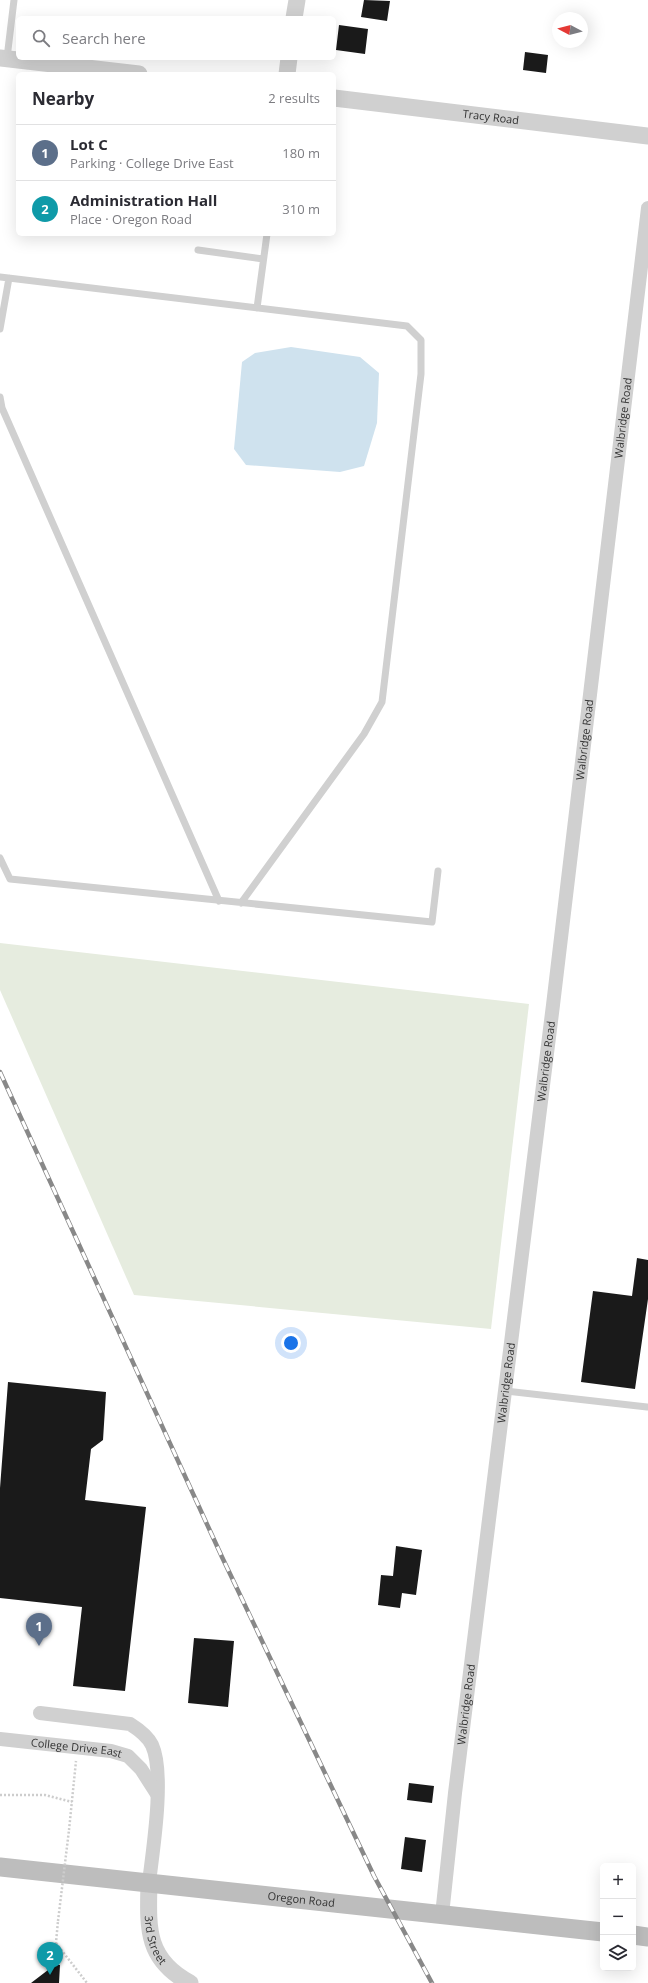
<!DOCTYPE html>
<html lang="en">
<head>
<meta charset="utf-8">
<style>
	:root { --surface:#fff; --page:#f2f2f3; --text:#2b2b33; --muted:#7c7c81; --line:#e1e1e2; --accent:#b45309 }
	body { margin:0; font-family:"Open Sans",sans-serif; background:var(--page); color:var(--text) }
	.controls { position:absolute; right:12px; bottom:12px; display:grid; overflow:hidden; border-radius:6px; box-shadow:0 4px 16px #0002 }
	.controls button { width:36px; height:36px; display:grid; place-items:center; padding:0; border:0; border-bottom:1px solid var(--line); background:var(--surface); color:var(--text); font:20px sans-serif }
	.compass { position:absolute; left:552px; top:12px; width:36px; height:36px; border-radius:50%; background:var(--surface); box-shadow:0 4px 16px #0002; rotate:277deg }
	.you { position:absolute; left:291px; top:1343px; width:14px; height:14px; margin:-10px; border:3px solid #fff; border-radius:50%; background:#1a73e8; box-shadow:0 0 0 6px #1a73e833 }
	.badge { display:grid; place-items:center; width:26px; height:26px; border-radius:50%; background:var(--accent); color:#fff; font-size:13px; font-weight:700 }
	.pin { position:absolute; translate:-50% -33px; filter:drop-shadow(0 1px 2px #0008) }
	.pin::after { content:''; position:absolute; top:21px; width:14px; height:12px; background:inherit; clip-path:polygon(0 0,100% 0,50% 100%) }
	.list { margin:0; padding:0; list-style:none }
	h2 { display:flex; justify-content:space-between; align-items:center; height:52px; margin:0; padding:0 16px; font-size:17px }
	h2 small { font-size:13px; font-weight:400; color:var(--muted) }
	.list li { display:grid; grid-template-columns:26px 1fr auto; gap:12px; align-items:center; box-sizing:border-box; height:56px; padding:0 16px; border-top:1px solid var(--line) }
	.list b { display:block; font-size:15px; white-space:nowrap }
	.list p { margin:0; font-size:13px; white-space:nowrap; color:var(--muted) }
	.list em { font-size:13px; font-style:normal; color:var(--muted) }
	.icon { flex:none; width:22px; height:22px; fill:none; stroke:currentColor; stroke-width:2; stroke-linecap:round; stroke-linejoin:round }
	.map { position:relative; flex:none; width:648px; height:1983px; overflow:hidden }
	.search { position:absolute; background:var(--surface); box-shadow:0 4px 16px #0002; left:16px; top:16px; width:320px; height:44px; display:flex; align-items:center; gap:10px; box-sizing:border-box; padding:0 14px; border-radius:6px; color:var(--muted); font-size:15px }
	.panel { position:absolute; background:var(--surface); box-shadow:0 4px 16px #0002; left:16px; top:72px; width:320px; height:164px; border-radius:6px }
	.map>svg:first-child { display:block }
	.green { fill:#e6ecdf }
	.water { fill:#cfe2ee }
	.building { fill:#1a1a1a }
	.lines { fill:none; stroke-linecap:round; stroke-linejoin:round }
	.path { stroke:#cdcdcd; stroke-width:2.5; stroke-dasharray:2 2; stroke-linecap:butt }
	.service { stroke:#d0d0d0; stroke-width:7 }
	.minor { stroke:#d0d0d0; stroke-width:14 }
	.tertiary { stroke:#d0d0d0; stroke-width:17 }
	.secondary { stroke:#bdbdbd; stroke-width:19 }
	.rail-casing { stroke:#888; stroke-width:4.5 }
	.rail { stroke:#fff; stroke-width:3; stroke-dasharray:9; stroke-linecap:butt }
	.path-bridge { stroke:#cdcdcd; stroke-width:2.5; stroke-dasharray:2 2; stroke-linecap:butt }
	.labels { text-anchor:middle; stroke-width:4; stroke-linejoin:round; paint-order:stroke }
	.street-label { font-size:11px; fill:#333; stroke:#fff }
</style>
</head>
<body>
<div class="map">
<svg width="648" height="1983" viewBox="0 0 648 1983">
	<rect width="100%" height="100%" fill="#fff"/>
	<path class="green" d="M0,943l529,61 -38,325 -357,-34 -134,-305z"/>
	<path class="water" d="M291,347l69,10 19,16 -2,50 -13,43 -24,6 -94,-7 -12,-16 8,-87 13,-9z"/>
	<path class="building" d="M364,0l26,1 -3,20 -26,-4z
		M339,25l29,4 -3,25 -29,-4z
		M525,52l23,3 -2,18 -23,-3z
		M637,1258l11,2v39l-13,90 -54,-7 12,-91 39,5z
		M8,1382l98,10 -3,48 -12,9 -6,51 61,7 -21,184 -52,-5 9,-79 -82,-9v-110z
		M396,1546l26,4 -6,45 -14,-2 -2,15 -22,-3 3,-30 12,1z
		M194,1638l40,3 -6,66 -40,-4z
		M409,1783l25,3 -2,17 -25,-3z
		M405,1837l21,3 -4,32 -21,-3z
		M49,1963l11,2 -1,18h-28l17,-13z"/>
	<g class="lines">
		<path class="path" d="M0,1795h45l27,7
			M69,1830l7,-69
			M56,1943l31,40
			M54,1964l4,-43"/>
		<path class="service" d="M7,58l7,-58
			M198,250l65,9
			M0,277l407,49 14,14v34l-39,328 -18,32 -123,169
			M257,308l10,-74
			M0,329l9,-51
			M0,397l2,11 217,493
			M0,858l10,21 422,43 6,-51
			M505,1391l142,16"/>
		<g class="minor">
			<path d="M40,1713l90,11c8,5 17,11 22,21 13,28 1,105 -3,137"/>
			<path id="s1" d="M0,1739l111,12 17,5 13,13 16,25"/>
			<path id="s2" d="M442,1915l13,-122 98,-788 95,-797"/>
		</g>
		<g class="tertiary">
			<path d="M294,18l3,-18"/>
			<path d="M0,58l139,16"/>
			<path d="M287,74l2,-16"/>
			<path id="s3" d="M334,98l314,38"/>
			<path id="s4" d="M149,1882c-1,45 -4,77 41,101"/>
		</g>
		<g class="secondary">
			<path id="s5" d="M0,1867l603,65"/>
			<path d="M633,1935l15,2"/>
		</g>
		<defs>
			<path id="rail" d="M0,1072l222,485 152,319 58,107"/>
		</defs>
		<use href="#rail" class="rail-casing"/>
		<use href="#rail" class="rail"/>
		<path class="path-bridge" d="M58,1921l11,-91"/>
	</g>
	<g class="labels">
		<g class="street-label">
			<text dy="4" stroke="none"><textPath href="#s3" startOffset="158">Tracy Road</textPath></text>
			<text dy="4" stroke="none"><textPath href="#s2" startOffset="1508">Walbridge Road</textPath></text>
			<text dy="4" stroke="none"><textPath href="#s2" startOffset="1184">Walbridge Road</textPath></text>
			<text dy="4" stroke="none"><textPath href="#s2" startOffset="860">Walbridge Road</textPath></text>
			<text dy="4" stroke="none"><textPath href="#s2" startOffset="536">Walbridge Road</textPath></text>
			<text dy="4" stroke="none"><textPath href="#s2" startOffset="212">Walbridge Road</textPath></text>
			<text dy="4" stroke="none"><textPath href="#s1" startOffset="77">College Drive East</textPath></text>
			<text dy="4" stroke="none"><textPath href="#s5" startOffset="303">Oregon Road</textPath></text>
			<text dy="4" stroke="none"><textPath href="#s4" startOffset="59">3rd Street</textPath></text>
		</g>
	</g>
</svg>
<div class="controls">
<button>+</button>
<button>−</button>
<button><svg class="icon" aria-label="layers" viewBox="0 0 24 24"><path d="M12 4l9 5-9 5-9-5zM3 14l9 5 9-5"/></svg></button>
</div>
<svg class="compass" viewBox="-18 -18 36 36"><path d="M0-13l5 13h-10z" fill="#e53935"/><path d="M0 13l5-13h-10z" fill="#7c7c81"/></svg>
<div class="you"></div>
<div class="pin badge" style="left:39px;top:1646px;background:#5c6f8a">1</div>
<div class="pin badge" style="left:50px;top:1975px;background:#0f9aa8">2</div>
<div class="search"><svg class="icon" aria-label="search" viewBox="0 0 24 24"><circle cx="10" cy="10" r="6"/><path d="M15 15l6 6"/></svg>Search here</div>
<section class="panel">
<h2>Nearby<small>2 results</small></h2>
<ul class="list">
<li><span class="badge" style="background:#5c6f8a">1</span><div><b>Lot C</b><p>Parking · College Drive East</p></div><em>180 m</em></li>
<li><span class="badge" style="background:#0f9aa8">2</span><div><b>Administration Hall</b><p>Place · Oregon Road</p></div><em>310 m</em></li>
</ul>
</section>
</div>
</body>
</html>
